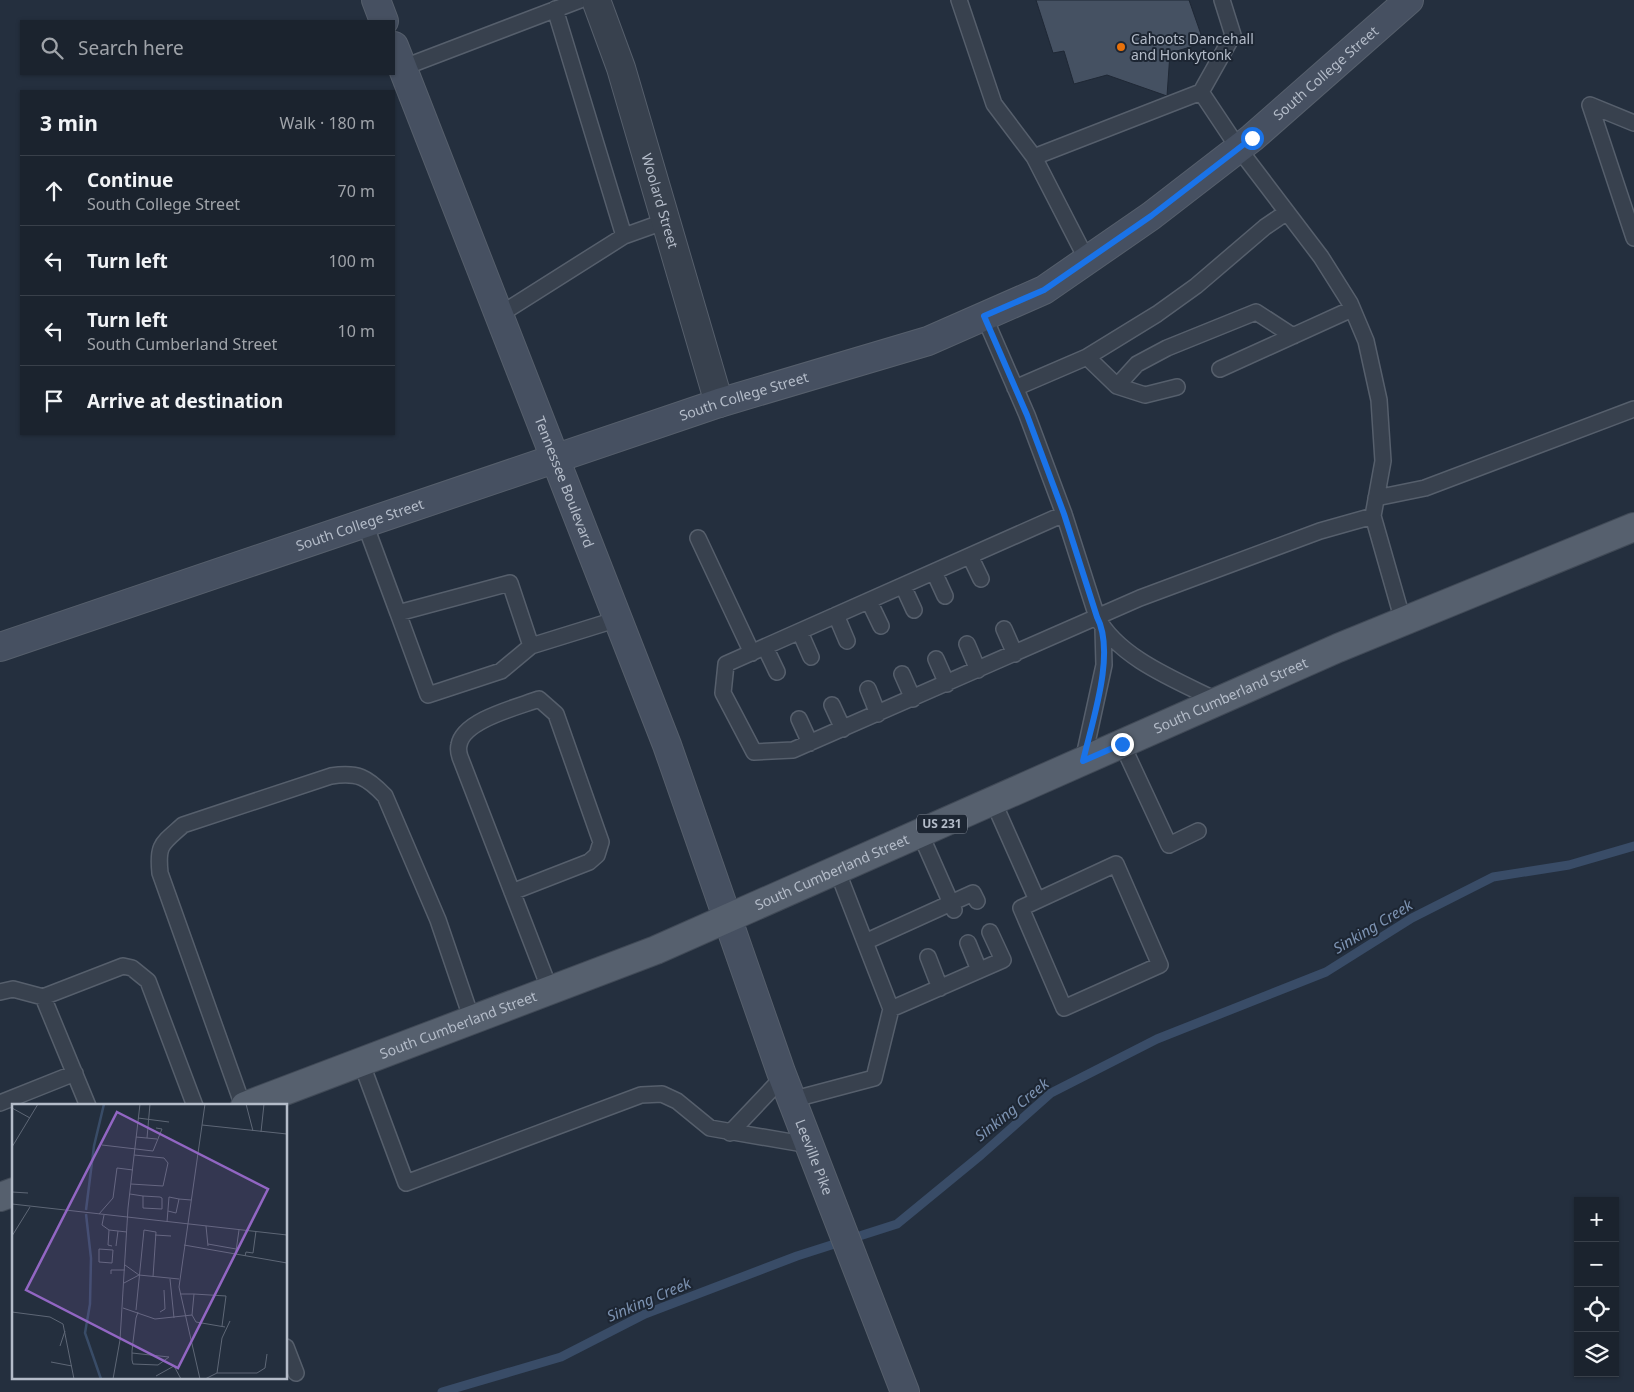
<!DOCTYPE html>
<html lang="en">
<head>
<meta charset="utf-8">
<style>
	:root { --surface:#1b232e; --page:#242b36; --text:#f1f3f6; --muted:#a0a4aa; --line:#39404a }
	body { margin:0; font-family:"Noto Sans",sans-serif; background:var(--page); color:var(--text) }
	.controls { position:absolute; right:15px; bottom:15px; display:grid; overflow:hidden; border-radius:0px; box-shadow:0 1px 4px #0004 }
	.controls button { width:45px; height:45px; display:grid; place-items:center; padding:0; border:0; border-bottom:1px solid var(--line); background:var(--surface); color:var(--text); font:25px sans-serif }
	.stop { position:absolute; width:15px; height:15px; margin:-11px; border:4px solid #1a73e8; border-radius:50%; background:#fff }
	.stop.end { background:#1a73e8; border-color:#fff; box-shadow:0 1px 5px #0008 }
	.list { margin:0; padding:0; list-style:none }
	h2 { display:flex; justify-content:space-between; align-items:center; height:65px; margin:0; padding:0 20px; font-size:21px }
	h2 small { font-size:16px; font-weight:400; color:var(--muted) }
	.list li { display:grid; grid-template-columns:32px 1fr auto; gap:15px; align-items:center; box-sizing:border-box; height:70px; padding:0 20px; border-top:1px solid var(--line) }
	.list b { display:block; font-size:19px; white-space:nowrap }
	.list p { margin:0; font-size:16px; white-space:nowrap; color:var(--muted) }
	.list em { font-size:16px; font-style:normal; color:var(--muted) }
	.icon { flex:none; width:28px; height:28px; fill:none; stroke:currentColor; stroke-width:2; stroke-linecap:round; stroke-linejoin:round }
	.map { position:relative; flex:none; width:1634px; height:1392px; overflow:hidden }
	.search { position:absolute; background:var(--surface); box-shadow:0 1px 4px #0004; left:20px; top:20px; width:375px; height:55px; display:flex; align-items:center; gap:12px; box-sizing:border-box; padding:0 18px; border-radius:0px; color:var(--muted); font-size:19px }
	.panel { position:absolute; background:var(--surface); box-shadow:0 1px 4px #0004; left:20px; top:90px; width:375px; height:345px; border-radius:0px }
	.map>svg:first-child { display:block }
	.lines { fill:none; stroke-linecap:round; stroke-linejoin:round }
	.stream { stroke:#394c67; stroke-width:9 }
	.building { fill:#455162; stroke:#1f2835 }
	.lane-casing { stroke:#565f6c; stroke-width:18 }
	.street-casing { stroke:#565f6c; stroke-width:30 }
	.secondary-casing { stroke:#565f6c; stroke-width:30 }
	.primary-casing { stroke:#414a57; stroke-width:30 }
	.lane { stroke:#38414e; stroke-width:15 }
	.street { stroke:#38414e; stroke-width:28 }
	.secondary { stroke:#465061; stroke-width:28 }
	.primary { stroke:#56606e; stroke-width:28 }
	.route { stroke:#1a73e8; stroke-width:6 }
	.food-dot { fill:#e8710a; stroke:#1d2633; stroke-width:2 }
	.labels { text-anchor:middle; stroke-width:4; stroke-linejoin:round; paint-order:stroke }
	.shield { fill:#1d2633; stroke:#878f9c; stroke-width:1 }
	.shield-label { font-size:12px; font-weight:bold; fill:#b4bcc9 }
	.poi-label { font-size:14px; fill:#b4bcc9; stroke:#1d2633; text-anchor:start }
	.street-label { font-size:14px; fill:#b4bcc9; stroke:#1d2633 }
	.water-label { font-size:15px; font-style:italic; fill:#7c92b1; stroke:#1d2633 }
	.inset-river { fill:none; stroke:#394c67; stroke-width:2.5 }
	.inset-road { fill:none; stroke:#5e6776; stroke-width:1 }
	.view { fill:#9266c3; fill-opacity:0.15; stroke:#9266c3; stroke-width:2.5 }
	.inset-edge { fill:none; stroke:#b4bcc9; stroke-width:2.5 }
</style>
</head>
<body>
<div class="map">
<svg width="1634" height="1392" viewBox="0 0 1634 1392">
	<rect width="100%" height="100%" fill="#242f3e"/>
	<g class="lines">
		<path class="stream" d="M442,1392l119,-35 84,-43 152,-58 100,-32 84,-69 70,-62 106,-54 169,-67 86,-54 81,-41 76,-12 65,-19"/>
	</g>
	<path class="building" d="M1036,0h153l15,43 -34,10 -3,43 -60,-21 -33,9 -10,-33 -11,2z"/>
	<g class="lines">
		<defs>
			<path id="lane" d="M959,0l35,104 40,53
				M555,9l69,227
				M402,68l178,-68
				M1201,92l32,-57 -11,-35
				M1634,123l-44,-18 44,133
				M1087,260l-53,-103 167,-65 38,57 82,108 29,46 16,38 13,59 4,61 -10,55 30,105
				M499,315l125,-79 42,-15
				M984,316l43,99 37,99 33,103c21,41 81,64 121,84
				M1087,357l30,29 28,9 32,-8
				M1220,369l132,-60
				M1117,386l20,-22 30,-16 89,-36 37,24
				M1015,388l72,-31 70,-43 39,-28 69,-59 22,-15
				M1376,498l49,-10 209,-79
				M1064,514l-338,150 -3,29 31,59 39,-2 347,-152 180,-67 53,-15
				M365,524l33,89 112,-30 21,63
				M698,538l54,115
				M970,556l11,23
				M934,572l11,24
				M903,586l11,24
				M869,601l12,25
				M398,613l30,82 73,-24 30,-25 87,-27
				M836,615l11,26
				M1004,629l11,25
				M800,632l11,25
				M967,644l11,26
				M765,647l12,25
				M936,659l11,25
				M902,674l11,25
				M868,689l10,25
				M832,705l11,24
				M799,719l11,24
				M1122,744l47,101 29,-14
				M1083,761l21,-96 -1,-37
				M993,801l44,99
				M920,833l34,77
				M1116,864l44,101 -96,43 -43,-100z
				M512,892l77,-30 8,-7 4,-13 -45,-128 -17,-15c-21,8 -76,21 -80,46 -1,4 0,9 1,12l90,233
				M865,942l108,-49 4,8
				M968,943l11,27
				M928,957l12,31
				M0,992l13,-3 30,8 80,-31 9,2 16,13 47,125
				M43,997l45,109
				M891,1009l112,-49 -13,-28
				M361,1062l45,121 235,-88 21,-1 15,7 33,27 99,17
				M791,1100l83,-22 17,-69 -54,-139
				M0,1103l75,-30
				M243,1106l-83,-233c-3,-29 2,-29 23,-48l148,-49c27,-4 36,1 54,20l53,124 34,100
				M730,1133l53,-56
				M286,1347l10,26"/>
			<g id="street">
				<path id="s1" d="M596,0l25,68 98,335"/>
			</g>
			<g id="secondary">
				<path d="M376,0l8,21"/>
				<path id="s2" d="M394,46l273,699 114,327 124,320"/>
				<path id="s3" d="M0,647l719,-244 209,-62 116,-51 107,-74 101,-78 157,-138"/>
			</g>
			<g id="primary">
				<path id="s4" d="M245,1106l411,-156 682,-302 296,-121"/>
				<path d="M0,1197l14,-5"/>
			</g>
		</defs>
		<use href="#lane" class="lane-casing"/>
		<use href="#street" class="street-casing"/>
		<use href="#secondary" class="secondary-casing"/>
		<use href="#primary" class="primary-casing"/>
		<use href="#lane" class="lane"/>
		<use href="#street" class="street"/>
		<use href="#secondary" class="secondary"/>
		<use href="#primary" class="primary"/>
	</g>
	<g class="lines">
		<path class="route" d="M1122,744l-39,17c9,-39 33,-108 14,-144l-33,-103 -37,-99 -43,-99 60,-26 107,-74 101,-78"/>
	</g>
	<circle class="food-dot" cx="1121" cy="47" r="5"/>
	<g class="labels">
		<rect class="shield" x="917" y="814.5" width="50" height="19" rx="4"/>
		<g class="shield-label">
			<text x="942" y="828">US 231</text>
		</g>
		<g class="poi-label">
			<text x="1131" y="44">Cahoots Dancehall<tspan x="1131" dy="16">and Honkytonk</tspan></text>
		</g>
		<g class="street-label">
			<text dy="5" stroke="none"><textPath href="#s3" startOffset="1460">South College Street</textPath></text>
			<text dy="5" stroke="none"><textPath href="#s1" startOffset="211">Woolard Street</textPath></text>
			<text dy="5" stroke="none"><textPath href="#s3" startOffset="785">South College Street</textPath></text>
			<text dy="5" stroke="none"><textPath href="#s2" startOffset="468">Tennessee Boulevard</textPath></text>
			<text dy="5" stroke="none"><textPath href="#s3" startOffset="380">South College Street</textPath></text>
			<text dy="5" stroke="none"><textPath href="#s4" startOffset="1068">South Cumberland Street</textPath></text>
			<text dy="5" stroke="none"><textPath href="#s4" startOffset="632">South Cumberland Street</textPath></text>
			<text dy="5" stroke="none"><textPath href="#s4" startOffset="228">South Cumberland Street</textPath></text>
			<text dy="5" stroke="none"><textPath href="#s2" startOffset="1188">Leeville Pike</textPath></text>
		</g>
		<g class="water-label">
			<text transform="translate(1373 927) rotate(-31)" y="5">Sinking Creek</text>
			<text transform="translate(1012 1110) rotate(-39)" y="5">Sinking Creek</text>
			<text transform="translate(649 1300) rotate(-23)" y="5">Sinking Creek</text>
		</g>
	</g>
	<g transform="translate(12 1104)">
		<rect width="275" height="275" fill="#242f3e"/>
		<path class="inset-river" d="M74,106l8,-64 10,-42M74,110l5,44 -1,46 -5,29 16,46"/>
		<path class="inset-road" d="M234,0l7,27M0,4l18,10M126,14l31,4M190,21l85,9M249,28l3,-28M124,33l21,2M135,34l3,-34M90,41l51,6 9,-22 -6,-1M0,43l26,-43M119,80l32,2 5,-23 -4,-5 -30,-3M0,88l16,1M118,90l13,2 17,1 2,1v11l-19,-1v-12M0,100l275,31M156,107l8,2 3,-14 12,1M87,110l14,-16 4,-30 16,2M92,111l-2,10 7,5 18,2M155,118l2,-25 10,2M194,122l2,20M97,126l-1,15 4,1M143,131l16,1M0,132l18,-29M196,140l28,5M172,141l103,18M104,142l2,-15M87,145l14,1 -1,13 -13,-1zM224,147l3,-21M233,152l1,-4 7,1 3,-22M113,161l14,10 40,4M99,170v-4h14M158,175l4,39M112,179l15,-8M182,190l32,2 -4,30M111,204l32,11 37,-4 2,-21h-14M124,206l8,-80 12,2 -3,45M0,208l38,5 13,7 11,55M148,208l5,-3 -1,-19M180,211l4,7 29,5M48,242l5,-15M120,249l37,4 -11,8 -25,-1 -1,-4v-9l1,-9 3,-24 2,-6M39,258l21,4M205,269h40l8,-5 2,-14M144,272l18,-10 7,13M101,275l7,-39 8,-132 12,-104M188,275l-21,-92 26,-183M193,275l12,-6 5,-35 8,-17"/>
		<path class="view" d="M105,8l151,77 -90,179 -152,-78z"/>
		<rect width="275" height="275" class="inset-edge"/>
	</g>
</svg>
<div class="controls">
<button>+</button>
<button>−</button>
<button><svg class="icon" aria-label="locate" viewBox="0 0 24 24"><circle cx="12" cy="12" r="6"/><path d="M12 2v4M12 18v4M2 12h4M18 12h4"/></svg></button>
<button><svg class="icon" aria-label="layers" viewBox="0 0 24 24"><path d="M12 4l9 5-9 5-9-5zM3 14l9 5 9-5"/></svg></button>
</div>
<div class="stop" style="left:1252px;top:138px"></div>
<div class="stop end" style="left:1122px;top:744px"></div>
<div class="search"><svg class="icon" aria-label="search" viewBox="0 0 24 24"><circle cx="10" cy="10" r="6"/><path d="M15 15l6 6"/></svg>Search here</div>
<section class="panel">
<h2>3 min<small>Walk · 180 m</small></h2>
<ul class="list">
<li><svg class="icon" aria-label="ahead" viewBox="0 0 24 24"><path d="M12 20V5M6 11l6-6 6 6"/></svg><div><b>Continue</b><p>South College Street</p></div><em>70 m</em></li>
<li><svg class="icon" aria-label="left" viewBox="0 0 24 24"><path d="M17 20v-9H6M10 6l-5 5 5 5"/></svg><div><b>Turn left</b></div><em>100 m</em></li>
<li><svg class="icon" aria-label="left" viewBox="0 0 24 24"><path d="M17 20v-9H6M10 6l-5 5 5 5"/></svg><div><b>Turn left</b><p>South Cumberland Street</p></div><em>10 m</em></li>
<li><svg class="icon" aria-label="arrive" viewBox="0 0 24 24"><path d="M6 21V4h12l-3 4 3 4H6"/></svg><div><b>Arrive at destination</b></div></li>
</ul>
</section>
</div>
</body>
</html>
